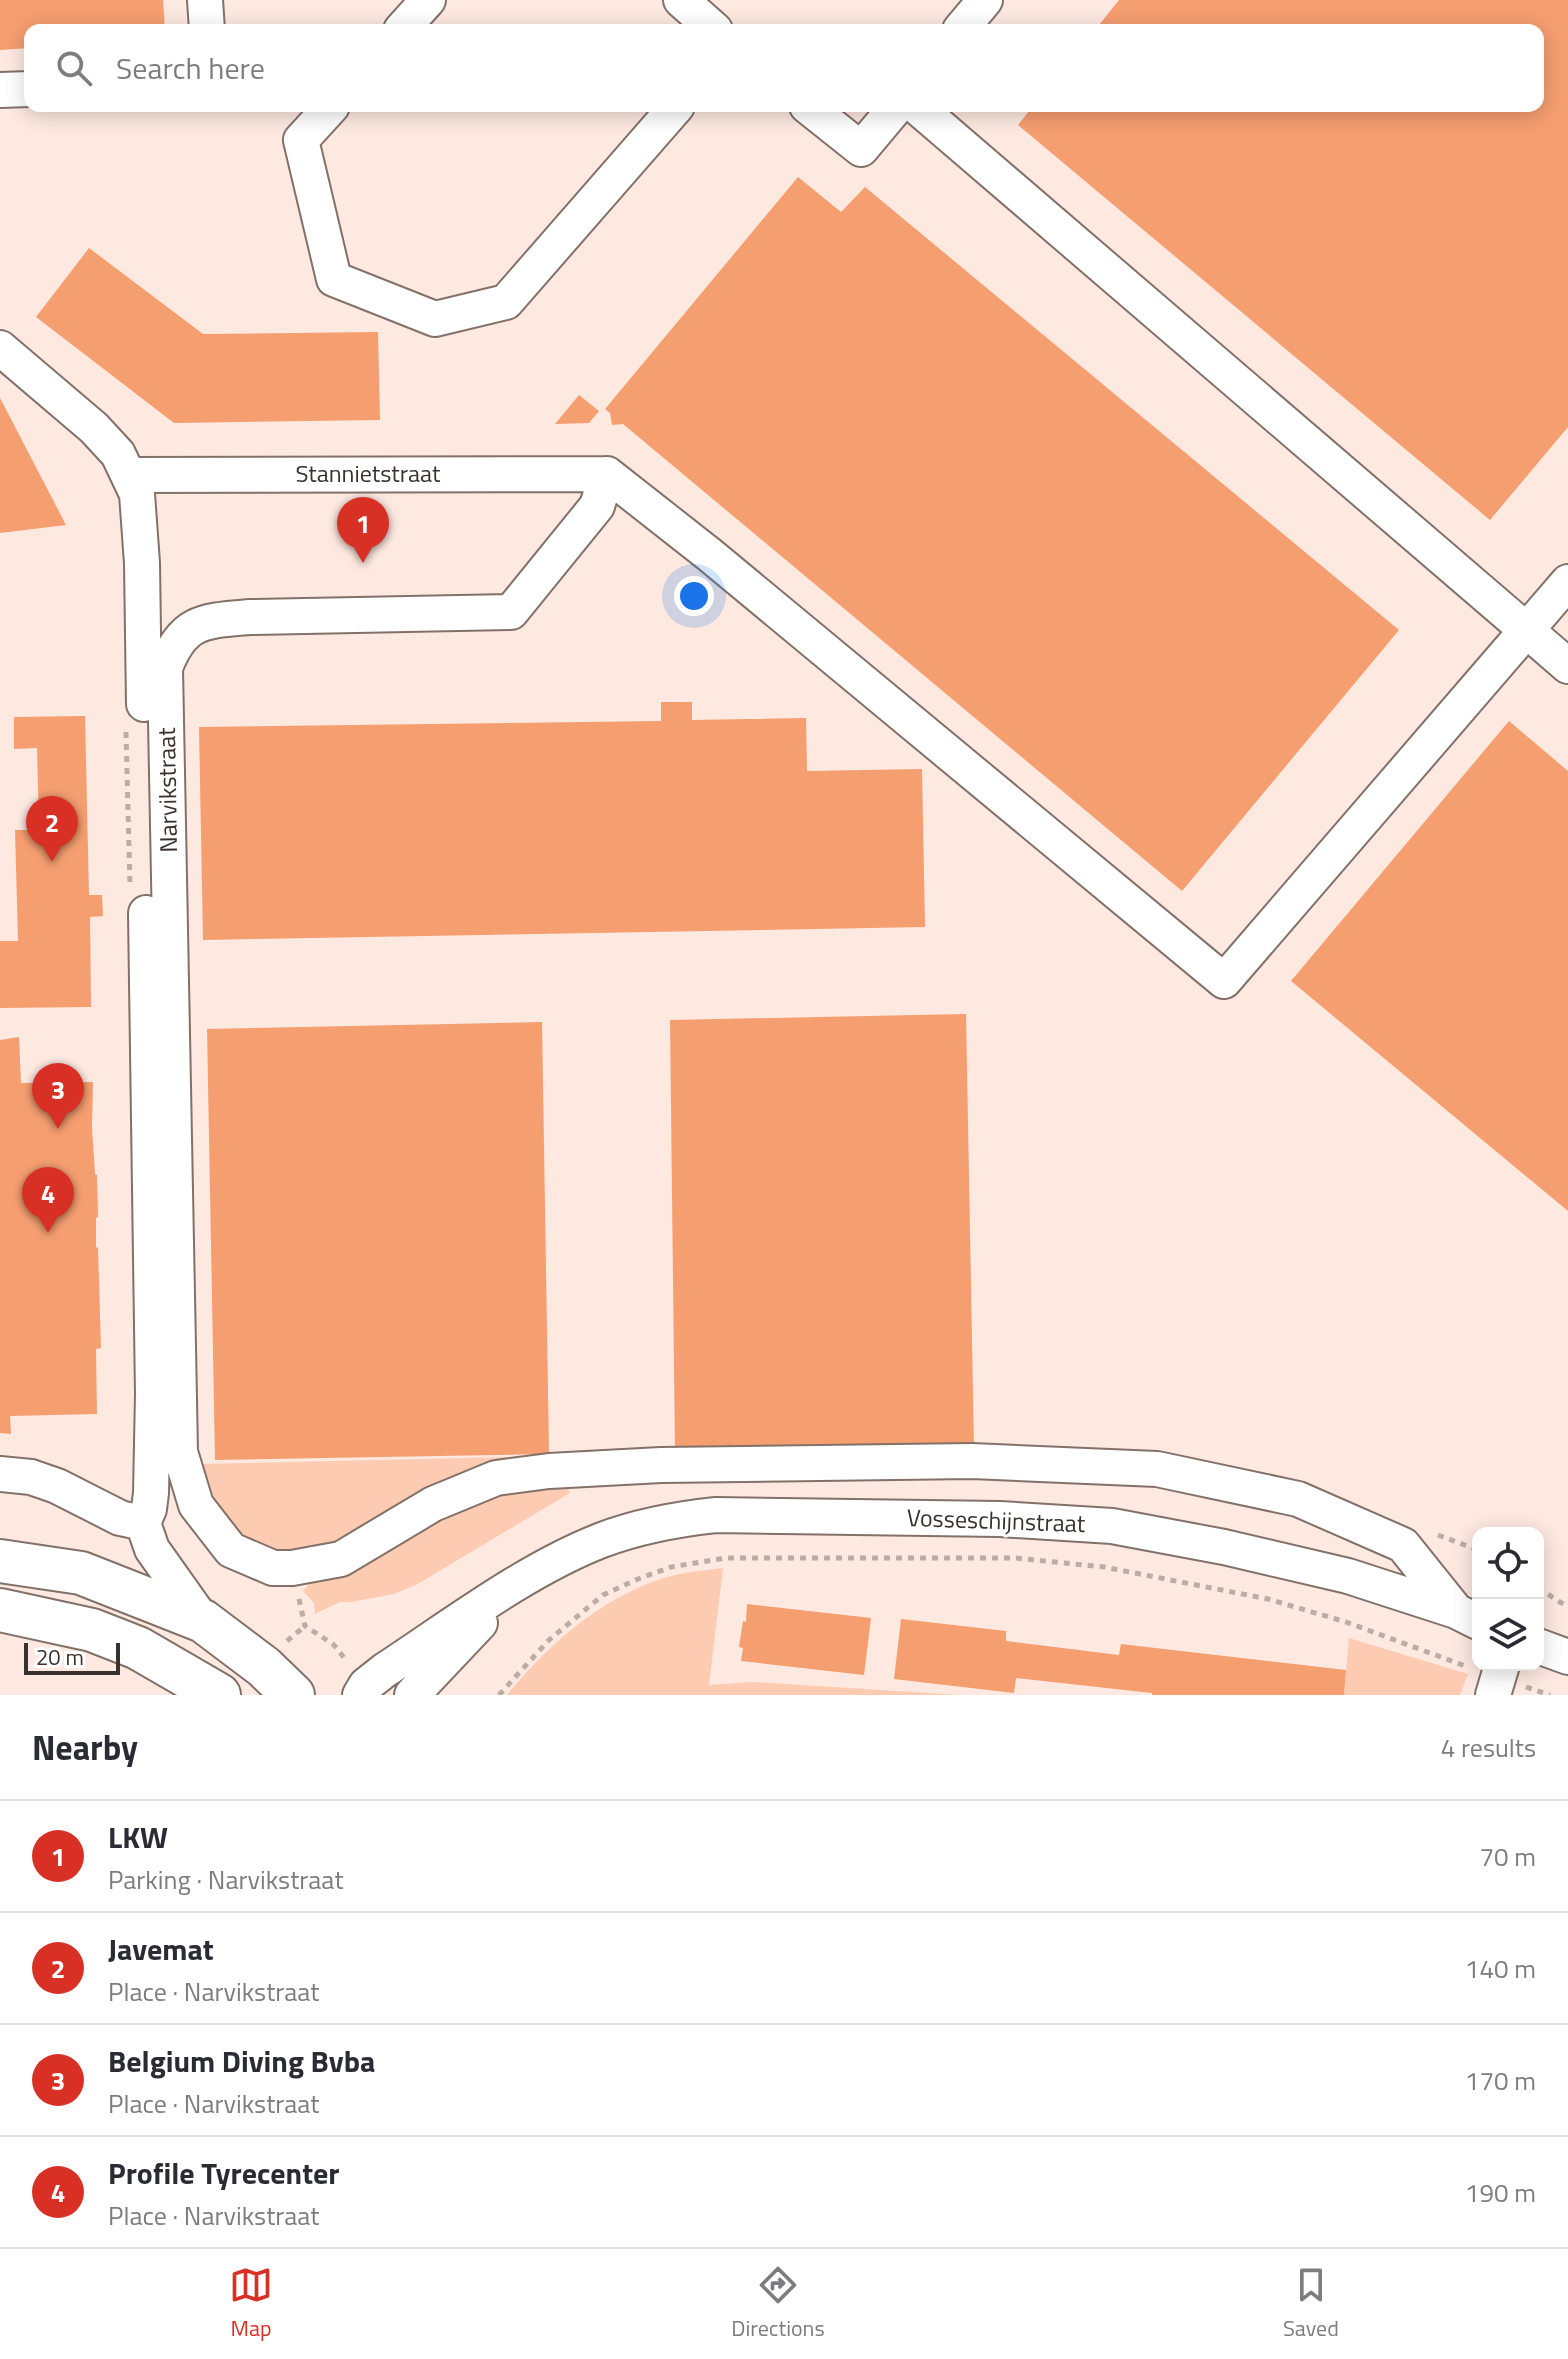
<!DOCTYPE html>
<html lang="en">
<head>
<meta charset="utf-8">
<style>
	:root { --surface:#fff; --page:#f2f2f3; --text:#2b2b33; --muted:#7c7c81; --line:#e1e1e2; --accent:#d93025 }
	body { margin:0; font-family:"Titillium Web",sans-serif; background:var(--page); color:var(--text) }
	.controls { position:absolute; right:24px; bottom:24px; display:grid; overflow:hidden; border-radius:16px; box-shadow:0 4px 20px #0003 }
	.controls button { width:72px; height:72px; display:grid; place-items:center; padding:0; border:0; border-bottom:2px solid var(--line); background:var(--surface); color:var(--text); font:40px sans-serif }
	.scale { position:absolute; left:24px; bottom:20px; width:96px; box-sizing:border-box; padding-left:8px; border:4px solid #38312d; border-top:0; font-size:22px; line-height:28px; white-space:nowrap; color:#38312d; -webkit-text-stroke:6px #fff; paint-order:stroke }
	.you { position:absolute; left:694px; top:596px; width:28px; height:28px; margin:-20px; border:6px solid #fff; border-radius:50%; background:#1a73e8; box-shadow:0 0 0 12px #1a73e833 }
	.badge { display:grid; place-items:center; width:52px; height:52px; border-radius:50%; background:var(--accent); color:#fff; font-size:26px; font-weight:700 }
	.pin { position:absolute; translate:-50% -66px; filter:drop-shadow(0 2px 4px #0008) }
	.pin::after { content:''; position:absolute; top:42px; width:28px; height:24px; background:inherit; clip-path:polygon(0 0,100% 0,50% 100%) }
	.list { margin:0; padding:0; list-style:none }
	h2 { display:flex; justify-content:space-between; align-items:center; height:104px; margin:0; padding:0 32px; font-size:34px }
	h2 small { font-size:26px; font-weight:400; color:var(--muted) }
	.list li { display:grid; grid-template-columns:52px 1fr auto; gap:24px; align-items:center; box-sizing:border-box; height:112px; padding:0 32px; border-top:2px solid var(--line) }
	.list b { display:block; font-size:30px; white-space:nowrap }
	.list p { margin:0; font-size:26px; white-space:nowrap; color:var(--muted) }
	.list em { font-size:26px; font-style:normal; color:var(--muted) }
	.icon { flex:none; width:44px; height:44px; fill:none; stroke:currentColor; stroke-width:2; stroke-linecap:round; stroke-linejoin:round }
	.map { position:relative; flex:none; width:1568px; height:1695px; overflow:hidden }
	.search { position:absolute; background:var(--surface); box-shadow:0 4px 20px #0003; left:24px; right:24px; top:24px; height:88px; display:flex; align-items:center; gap:20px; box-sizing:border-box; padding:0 28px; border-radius:16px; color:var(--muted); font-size:30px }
	.sheet { height:552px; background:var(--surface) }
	nav { display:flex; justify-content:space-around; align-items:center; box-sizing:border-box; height:112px; border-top:2px solid var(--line); background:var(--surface); font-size:22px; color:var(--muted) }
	nav a { display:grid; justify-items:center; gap:4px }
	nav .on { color:var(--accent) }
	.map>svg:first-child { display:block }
	.green { fill:#fdcbb2 }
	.building { fill:#f59e70 }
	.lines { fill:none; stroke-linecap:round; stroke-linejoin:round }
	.minor-casing { stroke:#827169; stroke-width:38 }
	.major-casing { stroke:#827169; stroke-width:46 }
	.path { stroke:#bbaca4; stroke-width:5; stroke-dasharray:6 6; stroke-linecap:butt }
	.minor { stroke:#fff; stroke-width:34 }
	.major { stroke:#fff; stroke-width:42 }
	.labels { text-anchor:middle; stroke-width:6; stroke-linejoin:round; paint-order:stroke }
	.street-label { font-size:24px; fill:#38312d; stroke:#fff }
</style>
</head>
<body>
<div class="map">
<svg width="1568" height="1695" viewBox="0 0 1568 1695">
	<rect width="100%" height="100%" fill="#fde9e0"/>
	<path class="green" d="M554,1456l16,37 -154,92 -22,9 -43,8h-11l-25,12 -1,-11 -11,-12 40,-45 -63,7 -24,-9 -20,-13 -27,-36 -10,-31z
		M723,1568l-14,117 44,-3 206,13h-452c44,-54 103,-105 172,-121 15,-3 30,-4 44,-6z
		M1349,1638l119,36 -8,21h-116z"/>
	<path class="building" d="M0,0h163l2,30h-135v18l-30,2z
		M1119,0h449v427l-78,93 -472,-395 15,-19h505v-76h-443z
		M798,177l43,35 24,-25 534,443 -217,261 -559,-467 -11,1 -2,-12 -5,-4z
		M89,248l114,86 175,-2 2,88 -206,3 -138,-106z
		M579,395l20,16 -10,12 -34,1z
		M0,398l66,127 -66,8z
		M661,702h31v18l114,-2 1,53 115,-2 3,158 -722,13 -4,-213 462,-6z
		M85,716l4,179h13l1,21 -13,1 1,90 -91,1v-67h18l-3,-111h24l-2,-82 -23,1v-32z
		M1509,721l59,50v440l-277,-230z
		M966,1014l8,434 -299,4 -5,-432z
		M542,1022l7,432 -334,6 -8,-431z
		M19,1037l2,46 72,-1 -1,46 3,46 2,1 1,42 -2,1v29l2,1 3,100 -5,1 1,65 -87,2 1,18 -11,-1v-393z
		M747,1604l124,14 -7,57 -123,-14 2,-13 -4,-1 4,-26 3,1z
		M901,1619l105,12v10l113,14 2,-11 225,26 -2,25h-192v-2l-136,-15 -2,15 -120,-14z"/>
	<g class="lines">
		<defs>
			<path id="minor" d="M205,0l2,30
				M681,0l34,30
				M401,30l27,-30
				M960,30l25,-30
				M0,90l30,-1
				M332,106l-31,34 33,139 101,40 71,-17 171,-196
				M807,106l54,43 36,-43
				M916,106l652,560
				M0,348l94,80 24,26 19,40 5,69 2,141
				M607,474l-10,32 -86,106 -261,5c-46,4 -67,3 -85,51l15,784 16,53 35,45 42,18h19l49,-9 92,-55 63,-26 53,-7 112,-6 311,-4 185,8 141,30 105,46 53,66
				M607,474l103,81 514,426 344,-399
				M128,475l479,-1
				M0,1474l31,3 26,9 63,32 23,5
				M143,1523l6,-14 2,-16 2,-99 -7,-481
				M143,1523l9,26 51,72
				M1538,1646l30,11
				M360,1695l6,-10 19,-15c67,-44 142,-101 217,-130 37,-14 76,-21 114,-25l284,4 112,7 112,21 124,29 108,35 22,11
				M412,1695l68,-72
				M1493,1695l9,-30"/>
			<path id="major" d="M0,1561l81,12 122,48 61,46 29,28
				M0,1610l92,20 46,18 81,47"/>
		</defs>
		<use href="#minor" class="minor-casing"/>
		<use href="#major" class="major-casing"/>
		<path class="path" d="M126,732l4,154
			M1438,1535l40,15
			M1538,1588l30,19
			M299,1599l6,27 28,18 13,16
			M287,1641l18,-15
			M1526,1687l24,8
			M499,1695l50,-55 54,-45 35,-16 33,-12 54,-9h290l89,9 164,32 78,23 122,45"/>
		<use href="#minor" class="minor"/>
		<use href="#major" class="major"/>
	</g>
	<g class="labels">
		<g class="street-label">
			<text x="368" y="482">Stannietstraat</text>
			<text transform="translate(168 790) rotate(-91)" y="8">Narvikstraat</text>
			<text transform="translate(996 1521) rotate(2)" y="8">Vosseschijnstraat</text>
		</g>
	</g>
</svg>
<div class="controls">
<button><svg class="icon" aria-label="locate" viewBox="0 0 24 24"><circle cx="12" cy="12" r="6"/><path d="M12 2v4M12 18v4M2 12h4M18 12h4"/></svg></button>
<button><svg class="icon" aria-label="layers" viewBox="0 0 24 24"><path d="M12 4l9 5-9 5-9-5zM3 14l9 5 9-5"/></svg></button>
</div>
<div class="scale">20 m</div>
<div class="you"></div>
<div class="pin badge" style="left:363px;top:563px">1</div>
<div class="pin badge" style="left:52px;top:862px">2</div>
<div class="pin badge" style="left:58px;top:1129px">3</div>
<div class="pin badge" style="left:48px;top:1233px">4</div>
<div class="search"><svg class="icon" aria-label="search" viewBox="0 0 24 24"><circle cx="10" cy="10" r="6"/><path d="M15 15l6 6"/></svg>Search here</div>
</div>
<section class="sheet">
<h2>Nearby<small>4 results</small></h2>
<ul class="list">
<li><span class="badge">1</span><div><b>LKW</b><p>Parking · Narvikstraat</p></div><em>70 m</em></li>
<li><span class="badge">2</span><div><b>Javemat</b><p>Place · Narvikstraat</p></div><em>140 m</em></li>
<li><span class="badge">3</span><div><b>Belgium Diving Bvba</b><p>Place · Narvikstraat</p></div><em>170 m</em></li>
<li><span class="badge">4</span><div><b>Profile Tyrecenter</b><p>Place · Narvikstraat</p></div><em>190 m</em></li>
</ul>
</section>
<nav>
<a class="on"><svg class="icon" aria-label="map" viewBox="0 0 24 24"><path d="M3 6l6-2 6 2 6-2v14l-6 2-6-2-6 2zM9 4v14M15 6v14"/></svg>Map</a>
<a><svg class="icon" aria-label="directions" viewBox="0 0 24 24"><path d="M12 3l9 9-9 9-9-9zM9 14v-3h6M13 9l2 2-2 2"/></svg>Directions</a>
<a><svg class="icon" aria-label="saved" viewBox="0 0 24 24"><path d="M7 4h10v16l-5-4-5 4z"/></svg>Saved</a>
</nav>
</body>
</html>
